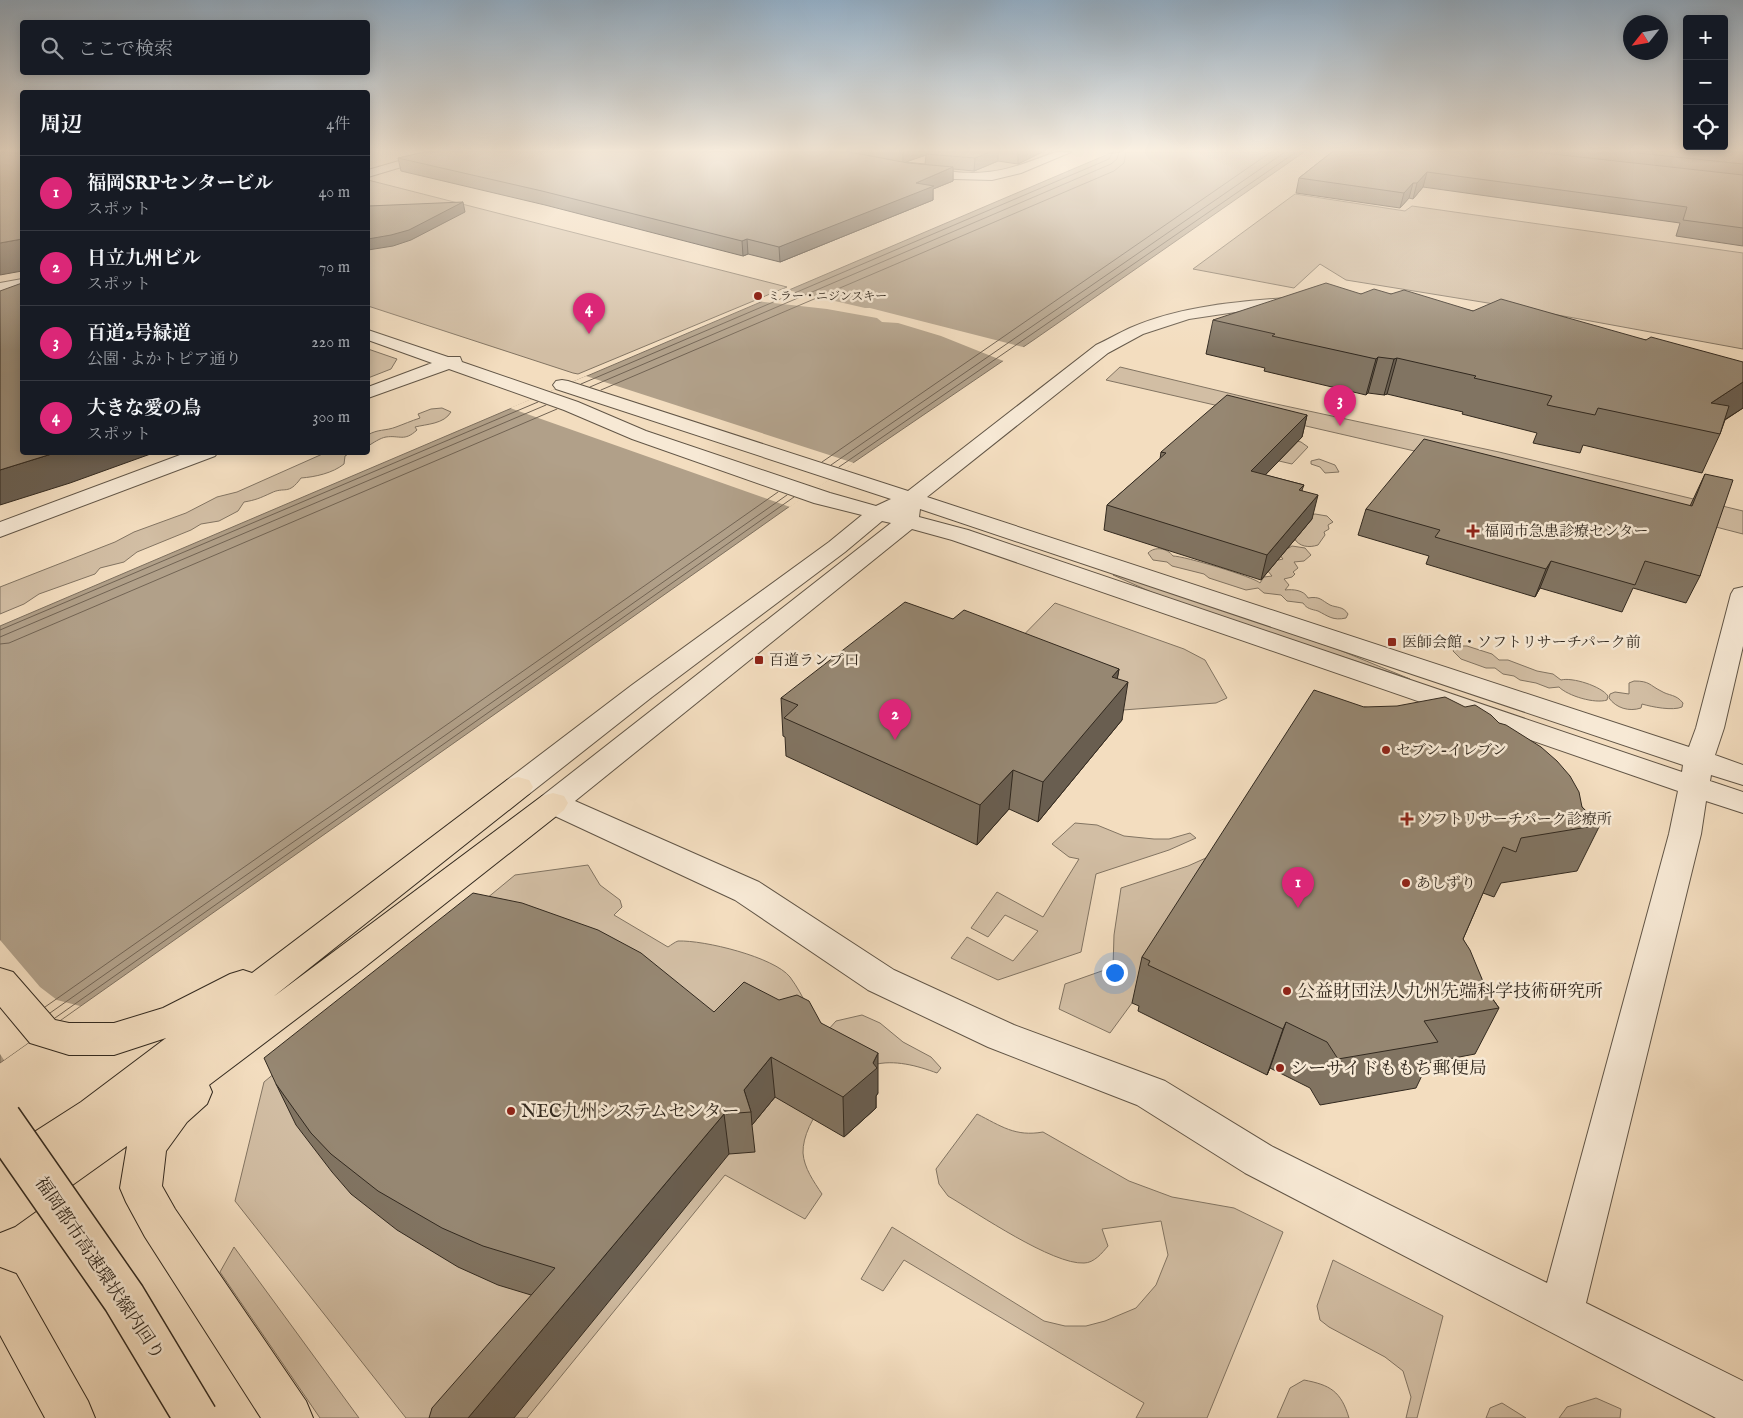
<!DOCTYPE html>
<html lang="ja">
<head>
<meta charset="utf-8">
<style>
	:root { --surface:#171b24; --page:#20242c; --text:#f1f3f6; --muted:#9ea1a6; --line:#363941; --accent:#db2777 }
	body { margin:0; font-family:"IM FELL English","Noto Serif JP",serif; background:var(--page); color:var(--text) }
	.controls { position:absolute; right:15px; top:15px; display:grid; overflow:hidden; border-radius:5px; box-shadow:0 2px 12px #0003 }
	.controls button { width:45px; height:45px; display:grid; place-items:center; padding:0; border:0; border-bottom:1px solid var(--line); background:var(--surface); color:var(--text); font:25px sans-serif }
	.compass { position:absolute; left:1623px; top:15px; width:45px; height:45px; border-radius:50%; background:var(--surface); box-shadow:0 2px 12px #0003; rotate:239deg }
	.you { position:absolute; left:1114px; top:972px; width:18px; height:18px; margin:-12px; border:4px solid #fff; border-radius:50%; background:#1a73e8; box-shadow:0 0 0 8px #1a73e833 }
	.badge { display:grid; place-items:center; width:32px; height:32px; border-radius:50%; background:var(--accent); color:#fff; font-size:16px; font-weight:700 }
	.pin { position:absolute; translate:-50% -41px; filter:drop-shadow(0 1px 2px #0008) }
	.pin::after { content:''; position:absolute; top:26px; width:18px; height:15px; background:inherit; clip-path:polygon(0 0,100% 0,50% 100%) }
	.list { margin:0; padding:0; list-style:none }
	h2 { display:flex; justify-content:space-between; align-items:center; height:65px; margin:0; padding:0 20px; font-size:21px }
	h2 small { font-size:16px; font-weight:400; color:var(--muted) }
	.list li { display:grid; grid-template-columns:32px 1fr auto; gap:15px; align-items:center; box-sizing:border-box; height:75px; padding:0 20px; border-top:1px solid var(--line) }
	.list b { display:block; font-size:19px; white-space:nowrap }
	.list p { margin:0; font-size:16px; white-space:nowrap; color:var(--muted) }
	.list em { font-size:16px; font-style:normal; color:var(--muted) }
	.icon { flex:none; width:28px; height:28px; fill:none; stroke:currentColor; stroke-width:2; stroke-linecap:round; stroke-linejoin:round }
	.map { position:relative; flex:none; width:1743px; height:1418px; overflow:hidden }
	.search { position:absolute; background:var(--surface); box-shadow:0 2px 12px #0003; left:20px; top:20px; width:350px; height:55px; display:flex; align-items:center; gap:12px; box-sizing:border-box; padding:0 18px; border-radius:5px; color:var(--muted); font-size:19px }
	.panel { position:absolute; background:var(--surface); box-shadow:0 2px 12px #0003; left:20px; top:90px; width:350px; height:365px; border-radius:5px }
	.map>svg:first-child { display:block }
	.green { fill:#d2bea4; stroke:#827462 }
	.water { fill:#b1a089; stroke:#7e705f }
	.pier { fill:#f3ddbf }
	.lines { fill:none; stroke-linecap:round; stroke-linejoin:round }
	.shore { stroke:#726454; stroke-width:1 }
	.minor-casing { stroke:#625647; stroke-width:2 }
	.highway-casing { stroke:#32291f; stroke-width:2 }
	.minor { fill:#f7e9d5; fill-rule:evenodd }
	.highway { fill:#f3ddbf; fill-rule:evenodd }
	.highway-bridge-casing { stroke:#32291f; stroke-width:46; stroke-linecap:butt }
	.highway-bridge { stroke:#f3ddbf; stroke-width:43 }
	.wall { fill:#817462; stroke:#32291f; fill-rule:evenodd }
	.shaded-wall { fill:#695e50; stroke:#32291f }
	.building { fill:#968772; stroke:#32291f }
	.poi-dot { fill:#8f2418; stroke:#f7e9d5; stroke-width:2 }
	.labels { text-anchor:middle; stroke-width:5; stroke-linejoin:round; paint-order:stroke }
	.far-poi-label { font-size:12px; fill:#32291f; stroke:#f7e9d5; text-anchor:start }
	.poi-label { font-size:15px; fill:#32291f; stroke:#f7e9d5; text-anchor:start }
	.near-poi-label { font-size:18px; fill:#32291f; stroke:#f7e9d5; text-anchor:start }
	.near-street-label { font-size:18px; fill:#32291f; stroke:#f7e9d5 }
</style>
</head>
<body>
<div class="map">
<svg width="1743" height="1418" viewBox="0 0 1743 1418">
	<rect width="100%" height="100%" fill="#f3ddbf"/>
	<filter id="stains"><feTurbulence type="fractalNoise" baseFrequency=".004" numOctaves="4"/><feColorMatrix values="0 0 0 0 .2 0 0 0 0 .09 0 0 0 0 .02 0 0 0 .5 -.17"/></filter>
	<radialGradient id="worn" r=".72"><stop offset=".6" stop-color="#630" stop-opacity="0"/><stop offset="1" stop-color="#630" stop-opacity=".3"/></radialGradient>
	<path class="green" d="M959,152h94l-44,17 -33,5 -31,-2z
		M368,180l419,107 -209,87 -5,-1 -205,-67z
		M1295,194l110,17 7,-5 331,47v96l-218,-40 -179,-29 -26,-16 -26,24 -101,-19z
		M368,349l29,10 -6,10 -23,9z
		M1120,367l133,32 246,53 244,59v23l-259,-67 -378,-87z
		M442,408l9,4c-7,12 -24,12 -36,15l2,3c-13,12 -17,5 -31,7 -6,1 -13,6 -18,9v-11c9,-6 18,-4 28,-8 8,-3 15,-6 24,-9l-2,-4 13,-5z
		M1244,428l57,14 7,5 -16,17 -13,-3 14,-16z
		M327,452l23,1 -5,3 -1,8c-11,9 -29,13 -43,14 -13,18 -16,8 -30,15 -11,5 -15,7 -27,9l-6,9 -19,10 -18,3 -10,6 -54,22 -13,10 -24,6 -5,6 -56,20 -15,10 -24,10v-27l115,-45 19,-10 52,-19 31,-16 20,-5z
		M1319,459l16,6 4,7 -14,1 -5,-6 -9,-3v-3z
		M1315,514l12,2 6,6 -5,3 1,4 -5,3 1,3 -7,10c-9,3 -19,2 -24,-7l8,-10 3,-1 -1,-2 6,-10z
		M1292,546l13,2 6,7 -7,6 -10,1 4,6 -5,4 2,2 -3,3 -8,2 5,6 -4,5c8,-1 19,0 23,8 12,-2 13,2 22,7 7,3 13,1 18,9l-2,4c-13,3 -18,-2 -28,-7 -7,-2 -11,-2 -15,-8l-16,-2 -6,-6 -17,-2 -6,-5 -12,2 -37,-12 -5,-4 -32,-8 -5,-4 -14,-2 -5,-7c7,-7 19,-5 25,3 11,0 81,21 87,27l4,-6 8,-1 -5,-6 6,-4 -1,-3 2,-2 9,-2 -4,-5z
		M1116,574l221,75 73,30 -243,-80 -54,-24z
		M1055,603l129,46 21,11 22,38 -11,5 -93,7 -122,-52z
		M1460,646h7l25,8 7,6h9l29,11 16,3 8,6c11,-3 40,6 47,16l-1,4c-12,4 -39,-4 -48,-13l-10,1 -13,-5 -16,-3 -6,-4 -11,-2 -8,-6h-9l-25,-9 -8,-8 2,-3z
		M1634,681c16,0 15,4 27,10 8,5 15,3 22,12l-1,4c-9,4 -30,0 -40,-3l-1,4c-12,4 -25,0 -32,-10l1,-4 5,-2 14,2v-11z
		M1075,823l22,2 27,11 30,3h15l21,-6 6,5 -27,12 -73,24 -15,78 -83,28 -47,-22 16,-21 46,24 25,-30 -33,-16 -17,22 -17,-9 26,-36 46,25 36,-58 -10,-2 -17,-13z
		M1217,853h9l-94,150 -22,30 -51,-24 6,-25 48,-17 1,-32 7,-47 67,-22z
		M588,865l12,20 20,15 2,7 -8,8 54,32c3,-2 7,-5 10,-6 26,-1 96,16 112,36 14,19 23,41 30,62l16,-18 26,-6 18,8 23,19 28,15 10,11 -4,5c-19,-7 -43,-14 -64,-8 -30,9 -71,55 -70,88 1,15 11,29 19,41l-17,25 -80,-44 -198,243h-121l-171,-217 29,-119 251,-207z
		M977,1114c24,12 38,23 66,18l86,49 43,16 62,11 49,24 -76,186h-71l8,-15 -240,-143 -21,31 -22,-12 31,-52 152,94 21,5h21l19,-5 31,-13 20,-23 12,-30 -7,-34 -59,8 6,17c-6,7 -14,17 -24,17 -31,2 -107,-50 -136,-67l-9,-12 -3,-15z
		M234,1247l125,171h-39l-100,-146z
		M1333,1260l110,56 -26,102h-11l5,-21 -8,-26 -18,-14 -56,-30 -9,-7 -3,-14z
		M1304,1380c26,5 37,11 45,38h-72l13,-30z
		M1596,1398l25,11 -1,9h-61l8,-11z
		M1502,1403l24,15h-40l4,-10z"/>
	<path class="water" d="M1113,152h191l-269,187 -235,160 -800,564v-437z"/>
	<path class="pier" d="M783,289l82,19h5l157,40 -21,14 -65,-26 -43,-13 -16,-1 -5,-4 -50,-9 -71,-8z
		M586,376l268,87 -64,44 -280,-99z
		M0,940l40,47 17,13 23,6 -76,54 -4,-6z"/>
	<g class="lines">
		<path class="shore" d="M581,384l528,-225 4,-7
			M590,387l521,-223 6,-5 2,-7
			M601,390l513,-219 10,-8 2,-11
			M822,462l449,-310
			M831,465l454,-313
			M839,467l457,-315
			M0,630l538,-228
			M0,637l546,-232
			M0,644l9,-1 548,-234
			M45,1007l733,-515
			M50,1013l737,-518
			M55,1018l739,-521"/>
		<defs>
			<path id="minor" d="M430,152h17l-2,2 -77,23v-7z
				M1056,152h15l-50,21 -29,7 -38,-1 -38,-6 -6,-3c6,-6 35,1 45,2 41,4 63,-6 101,-20z
				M22,279v8l-22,6v-10z
				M1300,297l5,2 3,3 -3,3 -56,5 -60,9 -46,15 -35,19 -181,144 762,250 7,-19 35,-134 3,-5 9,-2v59l-19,82 -9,27 28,10v20l-32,-10 -1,6 33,11v21l-37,-12 -5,33 -115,469 157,78v37h-27l-471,-245 -108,-68 -149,-58 -120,-57 -133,-90 -193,-90 -4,-7 4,-7 349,-273 -9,-2 -37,31 -193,145 -123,97 -11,3 -11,-3 -4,-7 4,-7 125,-95 197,-143 33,-27 -48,-12 -182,-64 -68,-29 -115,-41 -81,29v-11l64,-24 -64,-23v-10l80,27h12l2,5 116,40 68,29 184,62 46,13 15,-7 -335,-110 -3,-4 3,-4 6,-1 6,1 340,110 188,-146c11,-5 23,-12 34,-17 53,-23 113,-27 170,-31zM920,509l763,256 -1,7 -714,-242 -49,-13zM912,529l40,11 726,251 -9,43 -122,449 -274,-136 -108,-66 -151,-56 -120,-55 -135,-88 -184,-81z
				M188,452h30l-3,4 -215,81v-15z"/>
			<path id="highway" d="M518,777l11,3 4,7 -4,7 -256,203 269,-201 11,-3 11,3 4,7 -4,7 -203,160 -152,115 3,7 -5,12 -20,18 -21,29 -4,35 13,23 131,192 7,17h-52l-116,-181 -19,-35 -6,-14 7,-42 -112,80 -15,6v-78l81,-52 85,-64 -52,17h-45l-39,-12 -30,-36v-39l13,4 42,48 14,3h45l49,-15 67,-34 13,-4 9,3 255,-193z
				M0,1268l16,6 72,127 7,17h-50l-45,-83z"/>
		</defs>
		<use href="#minor" class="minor-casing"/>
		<use href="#highway" class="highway-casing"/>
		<use href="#minor" class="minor"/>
		<use href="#highway" class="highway"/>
		<defs>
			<path id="highway-bridge" d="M0,1120l124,178 72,120"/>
		</defs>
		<use href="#highway-bridge" class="highway-bridge-casing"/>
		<use href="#highway-bridge" class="highway-bridge"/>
	</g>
	<path class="wall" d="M425,152h617l-24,12 -20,-3 -24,10 -21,-2v12l-20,8v11l-153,62 -32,-8 -5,2 -198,-51 -144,-34 -3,-13zM926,155l-1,9 -19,-2 10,-4z
		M1332,152h411v94l-67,-10 4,-13 -257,-36 -10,12 -4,-1 -9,10 -104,-15 3,-15z
		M1361,294h30l82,17 173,29 97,68 -18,12 -5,14 -18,39 -119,-28 -3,8 -47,-10 4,-10 -75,-19 1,-2 -76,-18 -3,1 -16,-2 -2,2 -102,-24 1,-3 -59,-14 7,-34z
		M1307,415l-5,22 -37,38 39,10 -2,5 10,29 -51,61 -157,-50 3,-25 53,-46 1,-7z
		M1705,474l-5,102 -14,27 -53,-15 -11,24 -82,-24 -5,9 -109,-33 3,-8 -71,-21 8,-26 324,-3z
		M953,619l166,50 -2,10 5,41 -84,102 -29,-13 -32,36 -191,-89 -1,-19 -2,-1 -2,-38z
		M1364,707l135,16 101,102 -23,46 -76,12 -7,14 -11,-4 -20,46 24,52 12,17 -24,46 -47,9 -12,25 -96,17 -10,-17 -40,-20 -3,7 -129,-64 1,-5 -7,-3 10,-46z
		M714,1012l107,11 57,70 -2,3v12l-32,29 -69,-40 -23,28 3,27 -26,2 -198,141 -33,-10 -40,-18 -61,-37 -46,-36 -19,-22 -36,-47 -20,-41z"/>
	<path class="shaded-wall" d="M903,152h32l-9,2v1l-23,8z
		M990,152h8v9l-24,10 1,-13z
		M1018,152h24l-24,12z
		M953,167v14l-20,8v11l-153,62 -1,-15 137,-64z
		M1427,172l-4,15 -10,12 4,-16z
		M1413,183l-4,15 -9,10 4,-15z
		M463,202l2,10 -54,28 -18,6 -25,4v-11z
		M22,239v32l-22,4v-32z
		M747,239l1,15 -5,2 -1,-15z
		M1378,357l-10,36 -2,2 10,-36z
		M1397,358l-10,36 -3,1 10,-36z
		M1743,382v26l-36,23 4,-28z
		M1307,415l-5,22 -56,58 5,-24z
		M58,452h98l-86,31 -70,22v-35z
		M1318,495l-6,24 -51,61 6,-25z
		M1551,561l-11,27 -5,9 11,-28z
		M1119,669l-5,29 14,-16 -6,38 -84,102 5,-40 69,-105z
		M1013,770l-4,39 -32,36 3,-40z
		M1286,1022l-16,46 -3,7 16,-46z
		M878,1053v40l-2,3v12l-32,29 -1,-40 30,-34z
		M771,1057l4,40 -23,28 -1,-13 -7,-22z
		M724,1114l5,40 -215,264h-46z"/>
	<path class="building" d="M0,152h22v87l-22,4z
		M425,152h424l59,11 45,4 -37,16 18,3 -155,61 -32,-8 -5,2 -200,-50 -144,-33z
		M932,152h58l-15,6 -49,-4z
		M1332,152h202l209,23v53l-60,-8 4,-13 -260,-35 -10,11h-4l-9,10 -105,-15z
		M1629,152h114v12z
		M463,202l-54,28 -18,5 -23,4v-33z
		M22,283v169h36l-58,18v-179z
		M1326,283l35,11 13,-5 17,5 13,-4 69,21 28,-12 145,41 5,-3 92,25v20l-32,21 18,3 -9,28 -122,-26 -3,7 -48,-10 5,-9 -78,-18 2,-2 -79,-18 -3,1 -16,-2 -2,2 -104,-23 3,-2 -62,-14z
		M1227,395l80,20 -56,56 53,14 -5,5 19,5 -51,60 -160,-50 59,-52 -5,-1z
		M1424,439l268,67 13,-32 28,6 -33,96 -55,-15 -10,24 -84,-24 -5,8 -111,-32 5,-7 -74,-21z
		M905,602l48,17 11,-9 155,59 -7,8 16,5 -85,100 -30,-12 -33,35 -196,-87 14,-13 -17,-7z
		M1314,690l50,17 33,-1 48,-9 20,10 10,-2 16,10 8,8 7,2 35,22 16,14 13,15 9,16 3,15 18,18 -79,13 -5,14 -13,-5 -40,92 7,11 17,41 12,17 -75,13 14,21 -100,17 -11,-17 -41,-20 -3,7 -135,-64 2,-4 -8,-4z
		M473,893l49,10 76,27 43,23 73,59 30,-30 35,18 18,-5 12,6 12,22 57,30 -5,10 4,5 -34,29 -72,-40 -27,33 7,22 -27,2 -256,304h-39l3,-10 123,-140 -72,-22 -41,-18 -64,-37 -47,-37 -20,-21 -35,-49 -12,-26z"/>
	<linearGradient id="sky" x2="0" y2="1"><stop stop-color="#92acc2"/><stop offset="0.43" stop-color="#faf0e2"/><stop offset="1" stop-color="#faf0e2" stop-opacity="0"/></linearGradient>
	<rect width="1743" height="350" fill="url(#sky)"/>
	<g class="poi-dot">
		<circle cx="758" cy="296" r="5"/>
		<path d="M1470.5 523.5h5v5h5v5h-5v5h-5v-5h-5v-5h5z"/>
		<rect x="1387" y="637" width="10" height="10" rx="2.5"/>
		<rect x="754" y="655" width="10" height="10" rx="2.5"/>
		<circle cx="1386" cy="750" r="5"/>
		<path d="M1404.5 811.5h5v5h5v5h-5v5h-5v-5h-5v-5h5z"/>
		<circle cx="1406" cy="883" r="5"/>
		<circle cx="1287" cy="991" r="5"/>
		<circle cx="1280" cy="1068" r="5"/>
		<circle cx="511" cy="1111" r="5"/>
	</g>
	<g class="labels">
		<g class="far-poi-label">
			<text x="768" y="300">ミラー・ニジンスキー</text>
		</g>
		<g class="poi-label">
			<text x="1484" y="536">福岡市急患診療センター</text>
			<text x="1402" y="647">医師会館・ソフトリサーチパーク前</text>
			<text x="769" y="665">百道ランプ口</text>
			<text x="1396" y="755">セブン-イレブン</text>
			<text x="1418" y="824">ソフトリサーチパーク診療所</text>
			<text x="1416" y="888">あしずり</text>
		</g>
		<g class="near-poi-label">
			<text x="1297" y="997">公益財団法人九州先端科学技術研究所</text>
			<text x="1290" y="1074">シーサイドももち郵便局</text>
			<text x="521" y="1117">NEC九州システムセンター</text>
		</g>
		<g class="near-street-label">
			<text transform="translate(100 1268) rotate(56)" y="6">福岡都市高速環状線内回り</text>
		</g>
	</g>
	<rect width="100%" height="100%" filter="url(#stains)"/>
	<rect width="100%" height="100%" fill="url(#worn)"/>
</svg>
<div class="controls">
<button>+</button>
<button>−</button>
<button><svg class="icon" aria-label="locate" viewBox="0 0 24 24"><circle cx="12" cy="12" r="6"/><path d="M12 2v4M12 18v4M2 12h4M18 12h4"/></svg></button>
</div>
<svg class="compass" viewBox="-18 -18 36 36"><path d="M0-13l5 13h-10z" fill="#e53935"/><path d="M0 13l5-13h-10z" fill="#9ea1a6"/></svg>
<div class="you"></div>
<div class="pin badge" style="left:1298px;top:908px">1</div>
<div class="pin badge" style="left:895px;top:740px">2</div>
<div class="pin badge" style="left:1340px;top:426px">3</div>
<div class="pin badge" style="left:589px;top:334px">4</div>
<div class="search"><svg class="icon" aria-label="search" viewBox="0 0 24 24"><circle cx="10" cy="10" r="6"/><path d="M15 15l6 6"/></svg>ここで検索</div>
<section class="panel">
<h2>周辺<small>4件</small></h2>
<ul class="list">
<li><span class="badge">1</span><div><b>福岡SRPセンタービル</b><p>スポット</p></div><em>40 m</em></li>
<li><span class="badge">2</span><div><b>日立九州ビル</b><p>スポット</p></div><em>70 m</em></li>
<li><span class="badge">3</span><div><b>百道2号緑道</b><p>公園 · よかトピア通り</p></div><em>220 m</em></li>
<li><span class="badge">4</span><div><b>大きな愛の鳥</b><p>スポット</p></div><em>300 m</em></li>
</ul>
</section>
</div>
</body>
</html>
